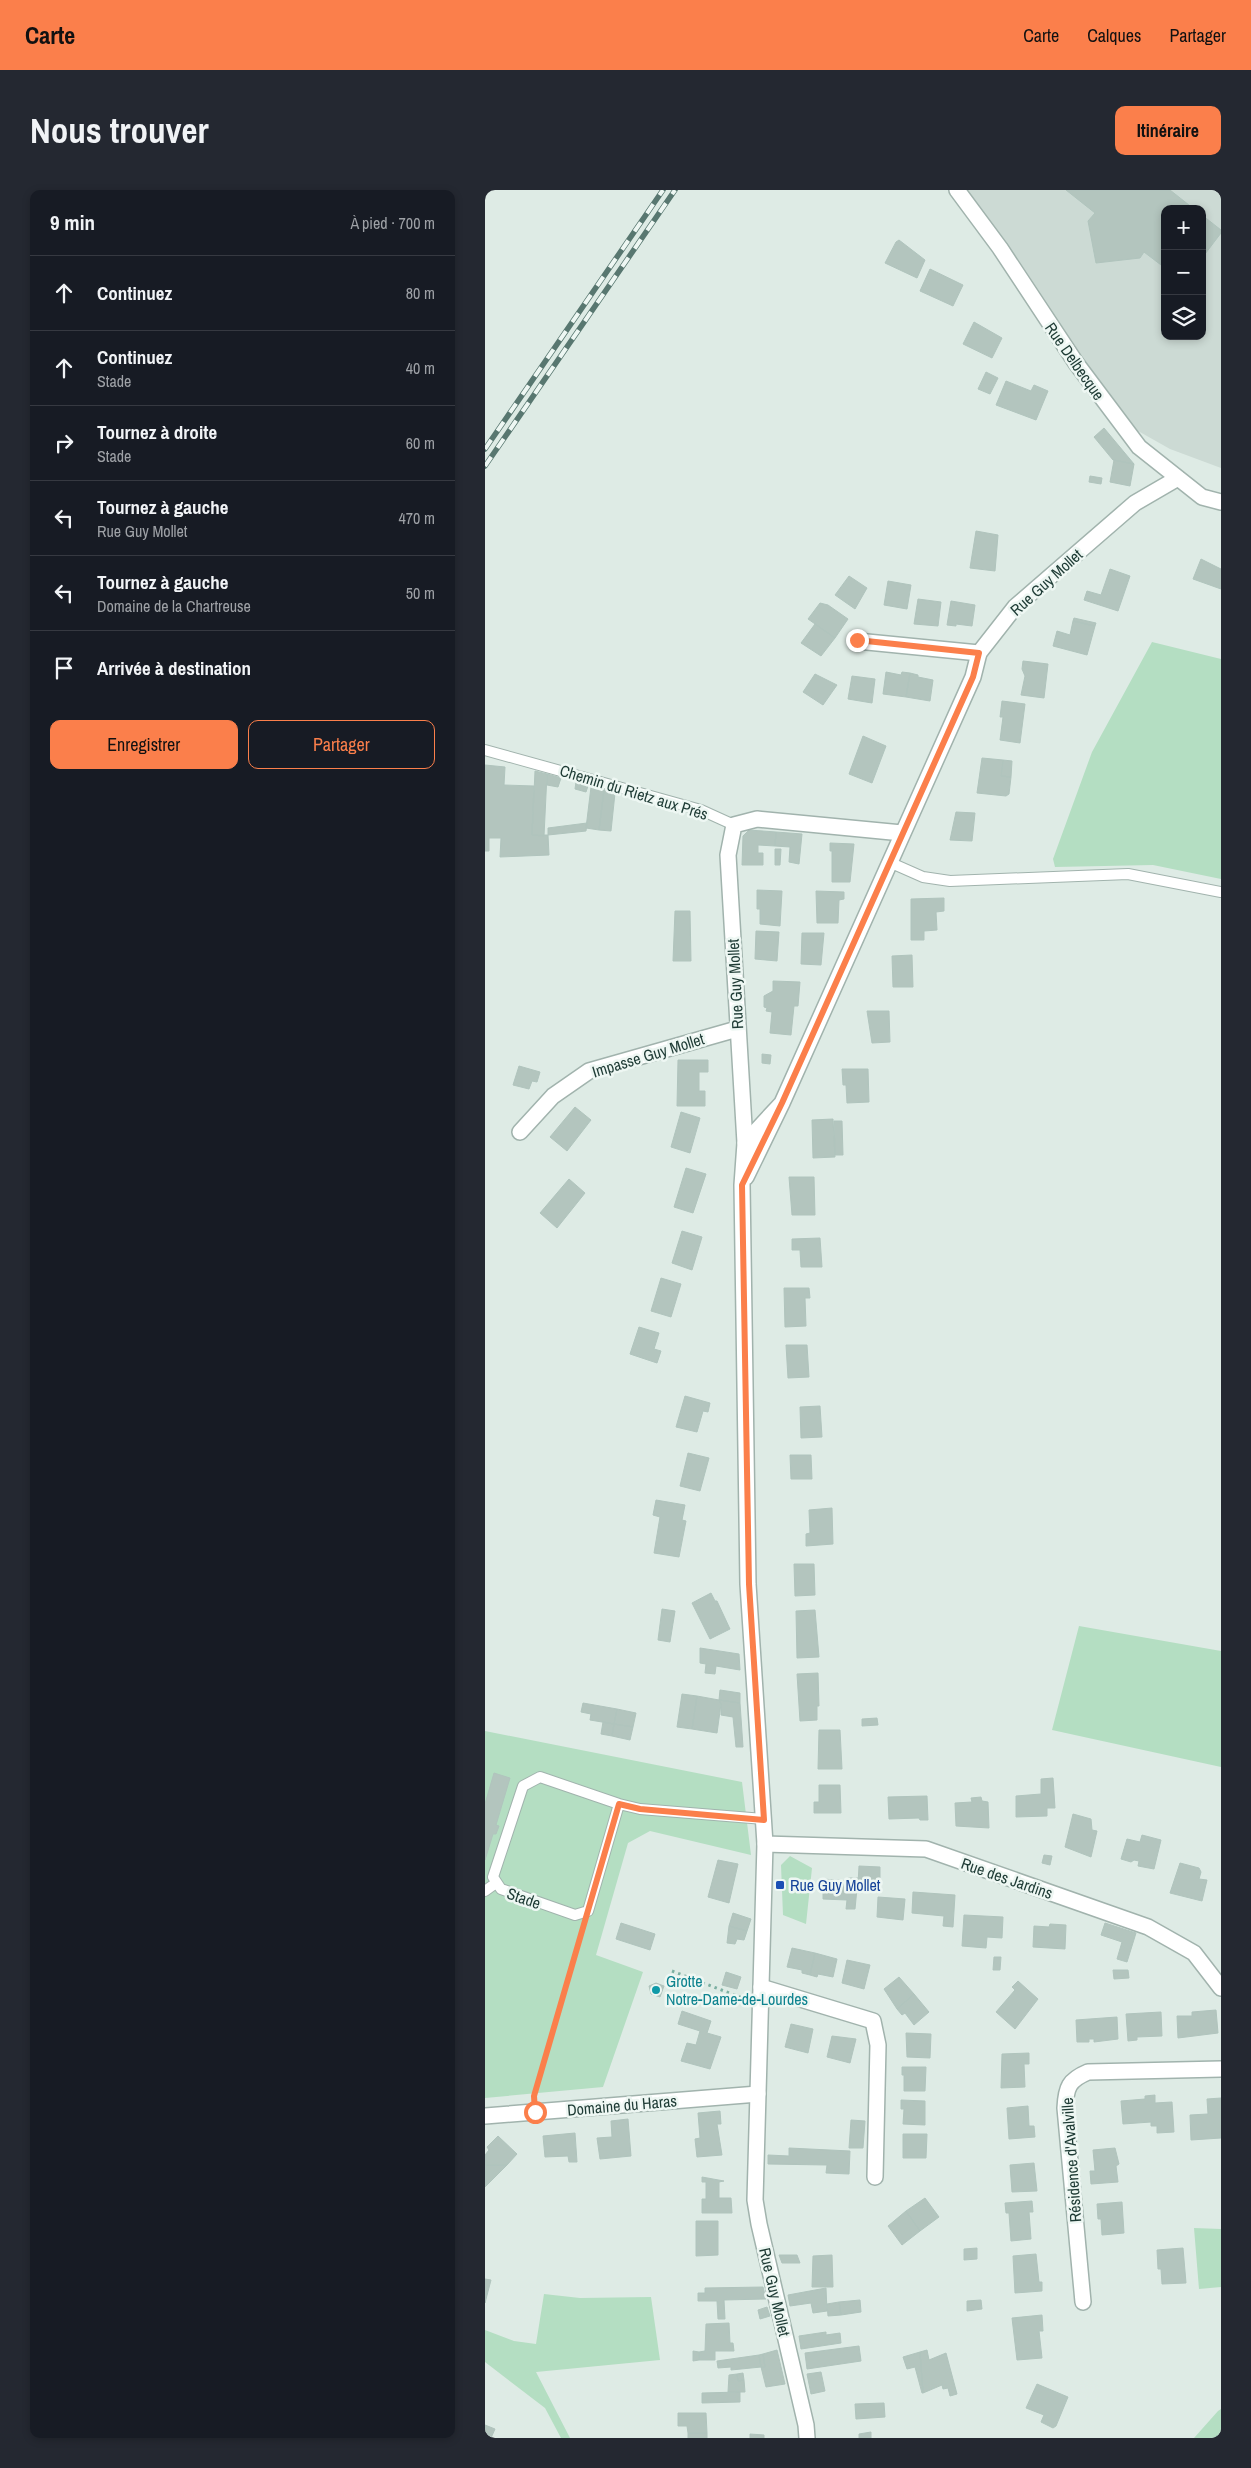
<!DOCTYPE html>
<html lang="fr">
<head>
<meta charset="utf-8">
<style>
	:root { --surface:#171b24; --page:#242831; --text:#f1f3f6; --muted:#9ea1a6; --line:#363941; --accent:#fb7f4b }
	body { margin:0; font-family:"Archivo Narrow",sans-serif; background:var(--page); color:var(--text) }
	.controls { position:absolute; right:15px; top:15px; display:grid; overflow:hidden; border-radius:10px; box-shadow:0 2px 8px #0003 }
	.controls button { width:45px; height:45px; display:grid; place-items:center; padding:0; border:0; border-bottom:1px solid var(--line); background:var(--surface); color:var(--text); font:25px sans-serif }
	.stop { position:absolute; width:15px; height:15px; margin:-11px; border:4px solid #fb7f4b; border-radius:50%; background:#fff }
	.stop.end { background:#fb7f4b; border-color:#fff; box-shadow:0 1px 5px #0008 }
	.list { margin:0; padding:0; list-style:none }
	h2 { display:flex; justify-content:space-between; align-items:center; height:65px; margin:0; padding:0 20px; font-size:21px }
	h2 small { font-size:16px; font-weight:400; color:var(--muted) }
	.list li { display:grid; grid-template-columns:32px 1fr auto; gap:15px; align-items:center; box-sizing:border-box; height:75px; padding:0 20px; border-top:1px solid var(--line) }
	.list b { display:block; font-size:19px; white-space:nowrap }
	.list p { margin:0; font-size:16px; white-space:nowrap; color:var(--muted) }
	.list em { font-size:16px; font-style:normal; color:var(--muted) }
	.actions { display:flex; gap:10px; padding:15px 20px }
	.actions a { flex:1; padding:11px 0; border:1px solid var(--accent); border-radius:10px; text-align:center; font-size:18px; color:var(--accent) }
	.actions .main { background:var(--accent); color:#111 }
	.icon { flex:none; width:28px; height:28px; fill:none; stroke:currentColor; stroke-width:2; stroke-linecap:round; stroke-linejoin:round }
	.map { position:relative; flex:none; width:736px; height:2248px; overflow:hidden; border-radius:10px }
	header { display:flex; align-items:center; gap:30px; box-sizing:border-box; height:70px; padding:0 25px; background:var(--accent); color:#111 }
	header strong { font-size:24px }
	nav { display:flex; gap:28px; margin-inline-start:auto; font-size:18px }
	.intro { display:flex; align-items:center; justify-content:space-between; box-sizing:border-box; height:120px; padding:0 30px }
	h1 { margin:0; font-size:35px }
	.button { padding:12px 22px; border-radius:10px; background:var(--accent); color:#111; font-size:18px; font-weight:700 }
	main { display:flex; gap:30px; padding:0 30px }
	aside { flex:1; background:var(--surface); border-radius:10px; box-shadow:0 2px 8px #0003 }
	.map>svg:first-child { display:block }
	.built { fill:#ccdad4; fill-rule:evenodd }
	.green { fill:#b4dec2 }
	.building { fill:#b3c5be; stroke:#b0c4bd }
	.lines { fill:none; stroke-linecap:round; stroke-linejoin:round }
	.service-casing { stroke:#a1b3ad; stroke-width:12 }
	.minor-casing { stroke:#a1b3ad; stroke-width:18 }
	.tertiary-casing { stroke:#a1b3ad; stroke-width:18 }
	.path { stroke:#7cb0a2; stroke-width:3; stroke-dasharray:2.5 4; stroke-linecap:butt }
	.service { stroke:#fff; stroke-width:10 }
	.minor { stroke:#fff; stroke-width:15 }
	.tertiary { stroke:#fff; stroke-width:15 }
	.rail-casing { stroke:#587770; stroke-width:5.5 }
	.rail { stroke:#eef7f3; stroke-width:4; stroke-dasharray:11; stroke-linecap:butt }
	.route { stroke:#fb7f4b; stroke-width:6 }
	.transit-dot { fill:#1a4fb4; stroke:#eef7f3; stroke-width:2 }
	.culture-dot { fill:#0f9aa8; stroke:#eef7f3; stroke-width:2 }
	.labels { text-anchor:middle; stroke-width:5; stroke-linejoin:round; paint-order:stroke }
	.street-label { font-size:16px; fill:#1e3b35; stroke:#eef7f3 }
	.transit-label { font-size:16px; fill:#164399; stroke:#eef7f3; text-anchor:start }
	.culture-label { font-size:16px; fill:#0d838f; stroke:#eef7f3; text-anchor:start }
</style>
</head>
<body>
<header>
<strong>Carte</strong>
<nav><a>Carte</a><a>Calques</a><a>Partager</a></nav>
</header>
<div class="intro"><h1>Nous trouver</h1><a class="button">Itinéraire</a></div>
<main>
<aside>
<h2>9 min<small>À pied · 700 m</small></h2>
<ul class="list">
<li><svg class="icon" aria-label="ahead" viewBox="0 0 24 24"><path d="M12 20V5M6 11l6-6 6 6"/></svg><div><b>Continuez</b></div><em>80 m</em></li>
<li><svg class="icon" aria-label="ahead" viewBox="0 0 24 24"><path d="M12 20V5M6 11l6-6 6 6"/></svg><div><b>Continuez</b><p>Stade</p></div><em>40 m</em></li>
<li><svg class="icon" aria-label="right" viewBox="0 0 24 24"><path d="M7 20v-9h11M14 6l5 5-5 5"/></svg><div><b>Tournez à droite</b><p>Stade</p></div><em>60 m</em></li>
<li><svg class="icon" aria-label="left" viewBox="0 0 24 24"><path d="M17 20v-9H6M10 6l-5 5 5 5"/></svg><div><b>Tournez à gauche</b><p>Rue Guy Mollet</p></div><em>470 m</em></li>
<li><svg class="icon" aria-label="left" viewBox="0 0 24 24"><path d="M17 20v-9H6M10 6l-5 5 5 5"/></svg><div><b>Tournez à gauche</b><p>Domaine de la Chartreuse</p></div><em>50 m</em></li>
<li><svg class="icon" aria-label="arrive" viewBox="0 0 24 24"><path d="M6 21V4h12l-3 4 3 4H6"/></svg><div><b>Arrivée à destination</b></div></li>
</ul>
<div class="actions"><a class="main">Enregistrer</a><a>Partager</a></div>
</aside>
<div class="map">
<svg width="736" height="2248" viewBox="0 0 736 2248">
	<rect width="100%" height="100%" fill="#deebe5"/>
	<path class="built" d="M472,0h264v278l-51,-19 -55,-31zM680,19h37v127h-37z"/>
	<path class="green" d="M667,452l69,17v220l-68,-14 -98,2 -2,-8 39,-107z
		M594,1436l142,25v116l-169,-37z
		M0,1541l257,51 9,73 -101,-24 -22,12 -32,112 47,17 -40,115 -118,11z
		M305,1666l22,12 -6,56 -23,-9 -2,-50z
		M709,2038l27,1v58l-22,2z
		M59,2104l36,4 71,-1 9,63 -124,12 34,66h-9l-16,-30 -60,-46v-32l29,11 22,3z
		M736,2219v29h-27l24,-27z"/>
	<path class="building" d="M581,0h104l24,19h-29v59l-21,-16 -4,6 -44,5 -8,-42 7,-8z
		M717,25l19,15v3l-19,25z
		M414,50l26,20 -8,18 -32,-15 11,-21z
		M445,79l33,16 -10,21 -33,-15z
		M489,132l28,16 -10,20 -29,-14z
		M501,182l12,6 -8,16 -12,-5z
		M521,191l25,10 3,-6 14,6 -12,29 -40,-15z
		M619,238l30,36 -21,-4 -19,-23z
		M629,270l20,4 -4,22 -20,-4z
		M605,286l12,2 -1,6 -12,-2z
		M491,341l22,4 -3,36 -25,-3z
		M716,369l20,10v20l-28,-10z
		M625,379l20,7 -12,35 -34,-11 3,-9 14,4z
		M364,386l18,12 -12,21 -20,-14z
		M403,391l23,4 -4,24 -23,-4z
		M433,409l23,3 -3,24 -24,-2z
		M466,411l24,4 -3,21 -16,-2v2l-9,-1z
		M335,413l8,2 20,14 -13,19 -27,-19z
		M589,428l22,5 -1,3 -22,-5z
		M588,431l22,5 -8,29 -34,-9 4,-15 13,4z
		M330,434l20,14 -14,18 -20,-13z
		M538,471l25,3 -4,34 -23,-3 4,-19 -3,-7z
		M401,482l15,3 1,-3 8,1 -4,24 -23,-3z
		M425,483l8,2v2l15,3 -3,21 -24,-4z
		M330,484l22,11 -14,20 -20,-13z
		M367,486l23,3 -3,24 -24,-4z
		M517,511l23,3 -5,39 -20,-3 3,-23h-3z
		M378,546l23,10 -14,37 -23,-9z
		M497,568l21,2 -2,16 10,1 -2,17 -3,2 -29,-3z
		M518,570l9,1 -1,16 -10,-1z
		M0,575l20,2 -1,18 30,1 -2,49h16l1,20 -49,2 1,-19h-12v13h-4z
		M50,581l12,3 -3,62 -12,-1z
		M62,584l14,4 -3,9 -11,-2z
		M91,592l12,4 -2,6 -11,-3z
		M106,597l13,3 -5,40 -13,-2z
		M119,600l11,3 -4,38 -12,-1z
		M471,622l19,1 -3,28 -22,-1z
		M102,633l-1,8 -38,4v-7z
		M264,640l27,2 -1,14 -17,-1v8h5v12h-21l1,-29z
		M291,642l26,2 -3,30 -10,-2 1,-15 -15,-1z
		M345,653l24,1 -4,38h-18v-31h-2z
		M290,659h6l-1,16h-5z
		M272,700l25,1 -2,35 -20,-2v-15h-3z
		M331,701l28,1v7l-5,1 -1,23h-21z
		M459,708v13l-8,1 1,18 -13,1v9h-13v-41z
		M190,721h15l1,50h-18z
		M271,741l23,1 -2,29 -22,-2z
		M317,743h22l-3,32 -20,-1z
		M427,765l1,32h-20l-1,-31z
		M288,791l27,1 -2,24h-4l-3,29 -21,-2 2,-21 -6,-1 1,-3 -3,-1v-11l9,-5z
		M382,821h22l1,31 -18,1z
		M277,864l9,1 -1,9 -8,-1z
		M193,870h30v12h-9v19h6v15h-28z
		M34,876l21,6 -3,10 -5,-1 -3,8 -16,-4z
		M357,879h26l1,33 -22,1 -1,-18h-3z
		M90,917l16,13 -24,31 -17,-14z
		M196,922l19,6 -10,35 -19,-6z
		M348,929l2,38 -22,1 -1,-38z
		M349,931h8l1,34h-8z
		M201,978l20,6 -13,39 -19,-6z
		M304,987h25l1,38h-23z
		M84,989l16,14 -28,35 -17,-15z
		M197,1041l20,6 -10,33 -20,-7z
		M335,1048l2,29h-21l-1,-17h-8v-11z
		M176,1088l20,6 -10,33 -20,-6z
		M299,1098h25l1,10h-5l1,28 -21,1z
		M154,1137l20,6 -5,16 7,2 -4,12 -27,-9z
		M301,1155h21l2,32 -21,1z
		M200,1206l25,7 -2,9 -5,-1 -6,21 -21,-5z
		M335,1216l2,31 -21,1 -1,-31z
		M203,1263l21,5 -9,33 -20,-5z
		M305,1265h21l1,24h-21z
		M171,1310l29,5 -3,15 4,1 -7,36 -25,-4 6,-36 -7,-2z
		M347,1318l1,36 -27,2v-12l4,-1 -1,-23z
		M309,1374h20l1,31 -20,1z
		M226,1403l4,8h2l13,28 -20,10 -18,-36z
		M177,1419l13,2 -5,31 -12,-2z
		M330,1420l4,47 -22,1 -1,-47z
		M215,1458l39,6 1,16 -24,-4 -1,8 -10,-1 1,-9 -6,-1z
		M333,1483l1,33h-2v14l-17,1 -3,-47z
		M235,1500l20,3v10l-21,-3z
		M197,1504l15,2 -5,33 -15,-2z
		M212,1506l22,4 2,4 -4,29 -25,-4z
		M234,1510l21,3 3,44h-7l-3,-30 -12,-2v-11z
		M98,1513l34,6 -3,15 -24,-4 1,-6 -10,-2z
		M132,1519l19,4 -3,14 -19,-3z
		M392,1528l1,7 -16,1v-7z
		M118,1532l11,2 -2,12 -11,-2z
		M129,1534l19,3 -3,13 -18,-4z
		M334,1540h21l2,39h-24z
		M9,1583l16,5 -14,47 3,1 -3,8h-3l-8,26v-56z
		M568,1588l2,30h-8v8l-31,1v-21l25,-2v-15z
		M334,1595h21l1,28h-27v-11h5z
		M442,1606l1,24h-8l-1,-2 -30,1 -1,-22z
		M496,1607l1,4 6,1 1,26 -33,-2 -1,-23 17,-1 -1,-4z
		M588,1624l18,5 1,11 5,1 -6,26 -26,-10z
		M657,1645l19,5 -7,29 -16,-3 1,-5 -5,-1 -3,2 -10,-3 6,-20 13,3z
		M559,1665l8,1 -2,9 -8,-2z
		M233,1670l20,4 -9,39 -21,-6z
		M695,1673l19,5 2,4 -2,7 8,1 -5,21 -32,-8z
		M374,1676l21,1v18l-22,-1z
		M363,1688h10l-3,31h-9l1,-9 -24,-1v-20l24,2z
		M428,1702l42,3 -2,32 -10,-1 1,-10 -32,-3z
		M393,1707l27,2 -2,21 -26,-3z
		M248,1723l18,6 -4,12 -18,-5z
		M479,1725l39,2 -1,21 -15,-1 -1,11 -24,-2z
		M136,1733l34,11 -5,16 -34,-11z
		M620,1733l31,10 -9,29 -10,-3 5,-17 -21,-7z
		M565,1734l16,1 -1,24 -32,-2 1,-21 15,1z
		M244,1736l18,5 -3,9 -7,-1 -2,5 -8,-1z
		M307,1758l23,5 -5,22 -8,-2v-3l-15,-3z
		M330,1763l22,6 -4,18 -15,-3 -1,3 -7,-2z
		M509,1767h7l-1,13h-7z
		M362,1770l23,5 -6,24 -22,-6z
		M628,1780h15l1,8 -15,1z
		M241,1782l15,5 -4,12 -15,-4z
		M414,1787l15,17 -17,15 -13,-20z
		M533,1791l20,18 -23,30 -19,-17 19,-22 -3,-3z
		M171,1793l8,3 -4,11 -9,-3 -2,-8z
		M429,1804l15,18 -15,13 -9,-12 -3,2 -5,-6z
		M731,1820l2,23 -40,5 -1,-22h15v-4z
		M197,1821l29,10 -4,12 14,4 -11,32 -29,-8 6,-18 9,2 4,-14 -22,-7z
		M676,1822l1,24 -25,1v3l-9,1 -2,-27z
		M632,1827l1,22 -24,3v-3h-5v3h-12l-1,-22z
		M306,1834l22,5 -5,24 -23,-6z
		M421,1843l25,1 -1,24 -23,-1z
		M347,1846l24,3 -6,24 -23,-6z
		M544,1863v11h-5l1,23 -24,1 1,-34z
		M417,1877h24l-1,24h-21v-16h-2z
		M670,1905v8l17,-1 2,30 -17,1v-7h-6v-4l-28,2 -2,-23 24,-2v-3z
		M736,1908v40l-30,2 -1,-25 18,-1 -1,-15z
		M416,1910l24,1v24l-22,-1 1,-15h-3z
		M543,1916l1,20h5l1,11 -26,2 -2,-31z
		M235,1921l1,13h-4l5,31 -25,2 -2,-18 5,-1 -2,-25z
		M143,1929l3,37 -31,3 -3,-21 15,-1 -1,-16z
		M366,1930l14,1 -2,27h-14z
		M90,1943l2,29h-8l-1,-6 -23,1 -2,-21z
		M418,1944h24l-1,24h-23z
		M13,1946l19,18 -10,11h-22v-10l4,-5 -2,-3z
		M304,1958l61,3 -1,23 -23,-1 1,-8 -59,-1v-9l21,1z
		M630,1958l4,16 -3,2 2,16 -27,2 -1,-13h5l-2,-21z
		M549,1973l3,28 -25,1 -2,-27z
		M0,1975h22l-22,22z
		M217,1987l22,4 -5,1v16h12l1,15h-30v-14h4v-17h-4z
		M440,2008l14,19 -19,14 -14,-20z
		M547,2011l1,11h-4l2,27 -20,2 -2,-28h-3l-1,-10z
		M637,2012l2,31 -22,2 -1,-16h-3l-1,-15z
		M421,2021l14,20 -18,14 -14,-19z
		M211,2031h22v34l-22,1z
		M492,2058v11l-13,1v-11z
		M698,2058l3,35 -24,1 -1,-15h-3l-1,-19z
		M551,2064l3,28h3v9l-27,2 -2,-37z
		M294,2065h18l3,8h-18z
		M347,2065l1,32h-21l1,-31z
		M0,2089l6,1 -6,23z
		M278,2097l3,12 -42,1 1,19h-7l-1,-18h-19v-8h7v-5z
		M341,2098l1,23 -14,2 -2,-10 -21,3 -2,-11z
		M375,2110l1,12 -20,3 -2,-13z
		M496,2110l1,9 -15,2v-10z
		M354,2112l2,13 -13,1 -1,-12z
		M282,2117l3,9 -10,3 -2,-9z
		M557,2125l1,16h-4l3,27 -25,2 -5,-42z
		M244,2133l1,20h3l1,8h-19v9h-16v-8l6,-1 1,-27z
		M341,2142v3l14,-2 1,10 -40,6 -2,-13z
		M374,2156l2,15 -54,8 -2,-16z
		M292,2160l8,34 -19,3 -5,-20h4l-2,-13z
		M442,2160l2,10 17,-7 11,41 -7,2 -2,-8 -5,1 -1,-4 -19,8 -3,-41z
		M208,2161l6,1v8l-6,1z
		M435,2162l3,41h-1l-7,-26 -8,2 -4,-12z
		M278,2164l2,13h-4l-2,-12z
		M274,2165l2,12 -30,3v-3l-13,1 -1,-7z
		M336,2182l4,19 -14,3 -4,-20z
		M258,2183l1,7 -6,1 -1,-7z
		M252,2184l1,7 6,-1 1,12h-17l1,-17z
		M552,2194l31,13 -12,29 -3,2 -12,-6 3,-7 -18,-7z
		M255,2202v10l-38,1v-10z
		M399,2213l1,14 -29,2 -1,-15z
		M193,2223h28l1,20h-19l-1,-7h-9z
		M0,2235l10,4 -4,9 -6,-2z
		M386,2242v6h-12v-4z
		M203,2243h19v5h-19z
		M265,2244l14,1v3h-14z"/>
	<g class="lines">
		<defs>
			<path id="service" d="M0,560l216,60 33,15
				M404,672l34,15 27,4 178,-7 93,18
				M134,1614l-31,107 -13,4 -74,-26 -8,-12 30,-91 17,-9 79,27 21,5 124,10
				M0,1701l11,-8"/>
			<path id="minor" d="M372,451l122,12
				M35,942l33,-36 36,-25 148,-42
				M268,959l-8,-6 -17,-288 6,-30 23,-6 145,14
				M280,1654l161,5 222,78 46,26 27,35
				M276,1797l112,34 5,24 -3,132
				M0,1926l273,-22
				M598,2112l-18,-194c1,-21 4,-28 23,-36l133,-3"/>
			<path id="tertiary" d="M472,0l43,58 76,115 63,84 63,50 19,5
				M297,913l-37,40 -3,42 6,399 17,260 -10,356 4,24 47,201 1,13
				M261,987l36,-74 191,-426 6,-24 36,-46 120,-104 43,-25"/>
		</defs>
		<use href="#service" class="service-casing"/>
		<use href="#minor" class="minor-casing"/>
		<use href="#tertiary" class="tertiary-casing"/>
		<path class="path" d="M187,1781l73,28
			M49,1908l50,-172
			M731,2248l5,-4"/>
		<use href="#service" class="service"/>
		<use href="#minor" class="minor"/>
		<use href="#tertiary" class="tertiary"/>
		<defs>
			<path id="rail" d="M0,259l178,-259
				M0,276l190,-276"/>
		</defs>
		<use href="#rail" class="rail-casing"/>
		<use href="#rail" class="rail"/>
	</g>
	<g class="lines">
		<path class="route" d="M50,1922l-1,-16 85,-292 21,5 124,11 -15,-236 -7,-399 40,-82 191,-426 6,-24 -122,-13"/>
	</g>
	<rect class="transit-dot" x="290" y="1690" width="10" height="10" rx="2.5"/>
	<circle class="culture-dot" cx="171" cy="1800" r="5"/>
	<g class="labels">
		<g class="street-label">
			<text transform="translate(590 171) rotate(55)" y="6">Rue Delbecque</text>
			<text transform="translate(561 392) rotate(-42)" y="6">Rue Guy Mollet</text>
			<text transform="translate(149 602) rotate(17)" y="6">Chemin du Rietz aux Prés</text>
			<text transform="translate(250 794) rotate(-93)" y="6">Rue Guy Mollet</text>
			<text transform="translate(163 865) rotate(-17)" y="6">Impasse Guy Mollet</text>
			<text transform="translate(522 1688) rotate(19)" y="6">Rue des Jardins</text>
			<text transform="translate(39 1708) rotate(19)" y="6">Stade</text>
			<text transform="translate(137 1915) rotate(-5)" y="6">Domaine du Haras</text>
			<text transform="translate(586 1970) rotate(-94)" y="6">Résidence d'Avalville</text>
			<text transform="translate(290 2102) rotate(77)" y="6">Rue Guy Mollet</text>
		</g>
		<g class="transit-label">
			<text x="305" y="1701">Rue Guy Mollet</text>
		</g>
		<g class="culture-label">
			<text x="181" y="1797">Grotte<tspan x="181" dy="18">Notre-Dame-de-Lourdes</tspan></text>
		</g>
	</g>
</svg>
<div class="controls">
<button>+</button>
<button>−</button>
<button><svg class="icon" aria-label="layers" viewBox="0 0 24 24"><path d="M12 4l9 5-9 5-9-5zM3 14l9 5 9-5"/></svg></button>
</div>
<div class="stop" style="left:50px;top:1922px"></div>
<div class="stop end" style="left:372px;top:450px"></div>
</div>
</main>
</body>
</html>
